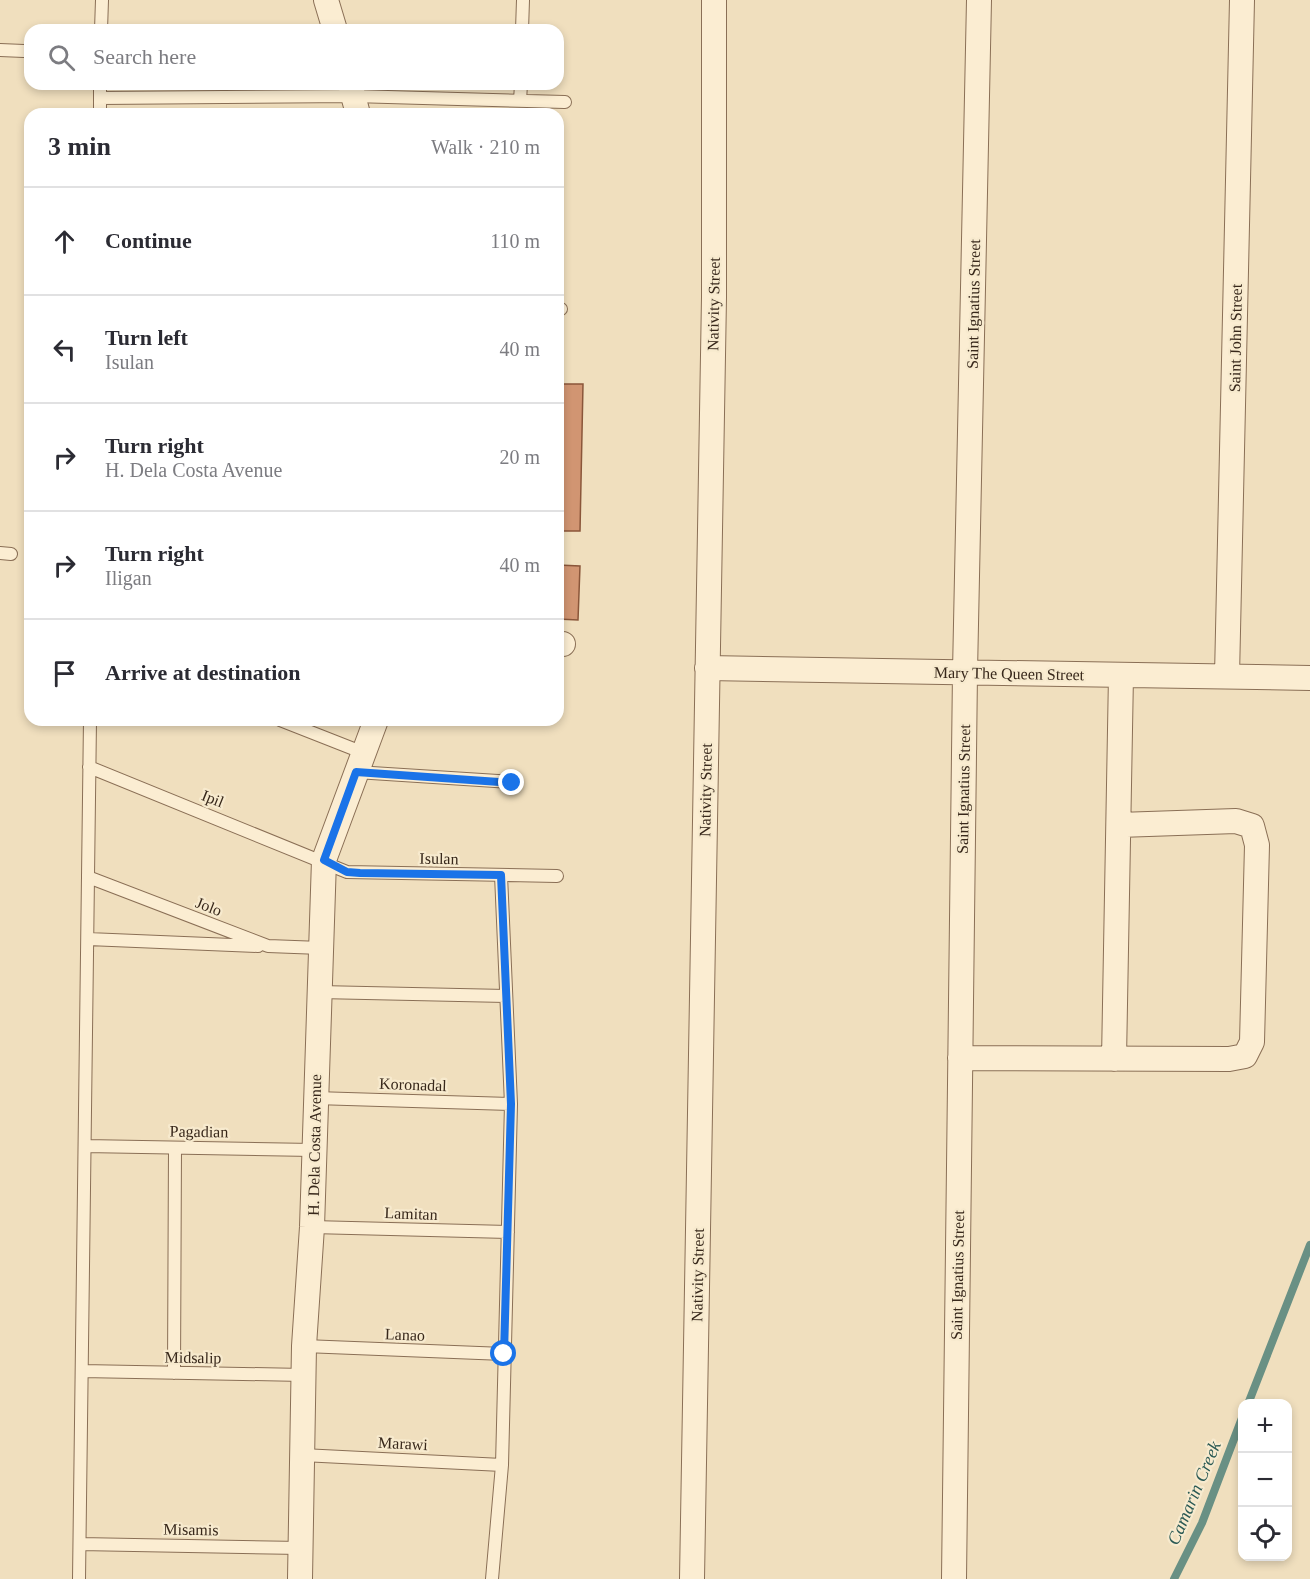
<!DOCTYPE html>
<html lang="en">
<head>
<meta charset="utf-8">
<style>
	:root { --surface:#fff; --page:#f2f2f3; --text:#2b2b33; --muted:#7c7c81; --line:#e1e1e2 }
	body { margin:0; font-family:Georgia,serif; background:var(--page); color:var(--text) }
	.controls { position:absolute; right:18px; bottom:18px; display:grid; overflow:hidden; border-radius:12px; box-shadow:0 3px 9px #0003 }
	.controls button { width:54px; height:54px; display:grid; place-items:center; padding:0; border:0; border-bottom:2px solid var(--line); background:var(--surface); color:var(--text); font:30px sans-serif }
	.stop { position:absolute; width:18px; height:18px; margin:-14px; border:4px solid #1a73e8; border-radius:50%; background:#fff }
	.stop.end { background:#1a73e8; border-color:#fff; box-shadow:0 2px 6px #0008 }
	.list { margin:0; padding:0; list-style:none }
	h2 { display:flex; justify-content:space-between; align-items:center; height:78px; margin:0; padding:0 24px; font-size:26px }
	h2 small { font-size:20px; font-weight:400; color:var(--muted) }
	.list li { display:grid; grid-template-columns:39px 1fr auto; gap:18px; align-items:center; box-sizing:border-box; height:108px; padding:0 24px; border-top:2px solid var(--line) }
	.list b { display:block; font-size:22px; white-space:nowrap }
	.list p { margin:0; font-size:20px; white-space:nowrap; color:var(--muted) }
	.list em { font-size:20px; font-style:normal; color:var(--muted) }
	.icon { flex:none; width:33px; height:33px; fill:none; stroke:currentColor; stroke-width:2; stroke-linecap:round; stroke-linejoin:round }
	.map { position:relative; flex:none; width:1310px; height:1579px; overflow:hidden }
	.search { position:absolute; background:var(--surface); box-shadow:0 3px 9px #0003; left:24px; top:24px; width:540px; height:66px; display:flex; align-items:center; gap:15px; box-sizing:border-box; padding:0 21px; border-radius:18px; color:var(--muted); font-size:22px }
	.panel { position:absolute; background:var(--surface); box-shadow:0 3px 9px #0003; left:24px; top:108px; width:540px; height:618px; border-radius:18px }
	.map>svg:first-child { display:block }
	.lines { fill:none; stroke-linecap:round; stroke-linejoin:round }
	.stream { stroke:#699084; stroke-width:8 }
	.building { fill:#d19572; stroke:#8a563a; stroke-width:1.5 }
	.service-casing { stroke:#8a6f56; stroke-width:14 }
	.minor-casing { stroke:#8a6f56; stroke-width:26 }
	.service { stroke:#fbedd2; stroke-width:12 }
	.minor { stroke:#fbedd2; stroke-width:24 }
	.route { stroke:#1a73e8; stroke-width:8 }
	.labels { text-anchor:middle; stroke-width:4.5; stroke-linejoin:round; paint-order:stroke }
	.street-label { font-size:16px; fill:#38281b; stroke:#f7eace }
	.water-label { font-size:18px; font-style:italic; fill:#2a5954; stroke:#f7eace }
</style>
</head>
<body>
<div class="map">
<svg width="1310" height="1579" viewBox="0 0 1310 1579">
	<rect width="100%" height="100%" fill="#f0dfbe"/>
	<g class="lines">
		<path class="stream" d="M1248,1404l62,-159
			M1174,1579l28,-56 40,-105"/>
	</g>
	<path class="building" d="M558,384h25l-3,147h-22z
		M558,565l22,1 -2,54 -20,-1z"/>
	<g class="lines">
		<defs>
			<path id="service" d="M101,30l1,-30
				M522,30l1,-30
				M0,50l24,1
				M100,98l253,-2 212,6
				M520,101l1,-17
				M100,114v-30
				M558,309h3
				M0,553l11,1
				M280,720l84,33
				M89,767l258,105 210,4
				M356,772l156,10
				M88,877l180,69 53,2
				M88,939l170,7
				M319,992l187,4
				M315,1098l196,6
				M85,1146l228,4
				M312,1227l196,5
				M304,1346l200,8
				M82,1371l222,4
				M174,1373l1,-225
				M302,1455l200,10
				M80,1544l221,4
				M79,1579l11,-859
				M492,1579l10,-114 9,-361 -10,-229"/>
			<path id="minor" d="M326,0l9,30
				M350,84l8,30
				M558,644h5
				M707,668l603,10
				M1227,676l15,-676
				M960,1058l269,1 16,-3 7,-14 5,-197 -5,-19 -16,-5 -117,4
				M1114,1059l7,-384
				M300,1579l4,-233 8,-119 12,-367 52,-140
				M692,1579l22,-1282v-297
				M954,1579l11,-907 14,-672"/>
		</defs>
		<use href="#service" class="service-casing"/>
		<use href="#minor" class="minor-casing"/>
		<use href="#service" class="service"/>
		<use href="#minor" class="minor"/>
	</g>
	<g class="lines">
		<path class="route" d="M504,1354l7,-250 -10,-229 -141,-2 -13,-1 -23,-12 32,-88 156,11"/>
	</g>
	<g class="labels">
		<g class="street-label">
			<text transform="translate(713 304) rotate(-89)" y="6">Nativity Street</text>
			<text transform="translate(973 304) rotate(-89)" y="6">Saint Ignatius Street</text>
			<text transform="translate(1235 338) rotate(-89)" y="6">Saint John Street</text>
			<text transform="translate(1009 673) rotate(1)" y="6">Mary The Queen Street</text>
			<text transform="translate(963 789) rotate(-89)" y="6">Saint Ignatius Street</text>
			<text transform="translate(705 790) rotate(-89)" y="6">Nativity Street</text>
			<text transform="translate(213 798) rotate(22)" y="6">Ipil</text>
			<text transform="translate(439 858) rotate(1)" y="6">Isulan</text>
			<text transform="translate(209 906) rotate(21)" y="6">Jolo</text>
			<text transform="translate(413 1084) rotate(2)" y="6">Koronadal</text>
			<text transform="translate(199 1131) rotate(1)" y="6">Pagadian</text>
			<text transform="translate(314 1145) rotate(-89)" y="6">H. Dela Costa Avenue</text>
			<text transform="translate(411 1213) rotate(2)" y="6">Lamitan</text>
			<text transform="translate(697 1275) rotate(-89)" y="6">Nativity Street</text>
			<text transform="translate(957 1275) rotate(-89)" y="6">Saint Ignatius Street</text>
			<text transform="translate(405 1334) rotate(2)" y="6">Lanao</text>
			<text transform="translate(193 1357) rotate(1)" y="6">Midsalip</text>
			<text transform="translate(403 1443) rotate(3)" y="6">Marawi</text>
			<text transform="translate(191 1529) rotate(1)" y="6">Misamis</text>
		</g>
		<g class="water-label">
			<text transform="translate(1194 1493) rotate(-67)" y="6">Camarin Creek</text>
		</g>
	</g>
</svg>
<div class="controls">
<button>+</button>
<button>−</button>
<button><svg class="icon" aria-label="locate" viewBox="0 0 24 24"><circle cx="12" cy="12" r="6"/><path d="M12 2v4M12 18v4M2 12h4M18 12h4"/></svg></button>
</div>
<div class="stop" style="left:504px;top:1354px"></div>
<div class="stop end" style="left:512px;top:783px"></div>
<div class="search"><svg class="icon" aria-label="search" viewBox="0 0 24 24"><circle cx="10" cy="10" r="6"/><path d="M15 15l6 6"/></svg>Search here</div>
<section class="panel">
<h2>3 min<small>Walk · 210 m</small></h2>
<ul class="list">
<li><svg class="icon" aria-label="ahead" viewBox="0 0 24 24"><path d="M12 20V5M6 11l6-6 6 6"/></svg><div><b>Continue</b></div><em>110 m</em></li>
<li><svg class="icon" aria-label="left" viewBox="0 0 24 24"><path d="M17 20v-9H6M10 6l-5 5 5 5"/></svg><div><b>Turn left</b><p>Isulan</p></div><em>40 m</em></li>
<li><svg class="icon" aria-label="right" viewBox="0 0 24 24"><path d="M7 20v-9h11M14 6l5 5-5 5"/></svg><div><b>Turn right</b><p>H. Dela Costa Avenue</p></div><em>20 m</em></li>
<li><svg class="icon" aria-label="right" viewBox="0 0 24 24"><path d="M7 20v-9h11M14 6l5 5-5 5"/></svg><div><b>Turn right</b><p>Iligan</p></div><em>40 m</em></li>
<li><svg class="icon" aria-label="arrive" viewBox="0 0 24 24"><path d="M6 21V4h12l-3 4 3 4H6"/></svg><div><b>Arrive at destination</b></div></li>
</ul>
</section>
</div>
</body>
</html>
